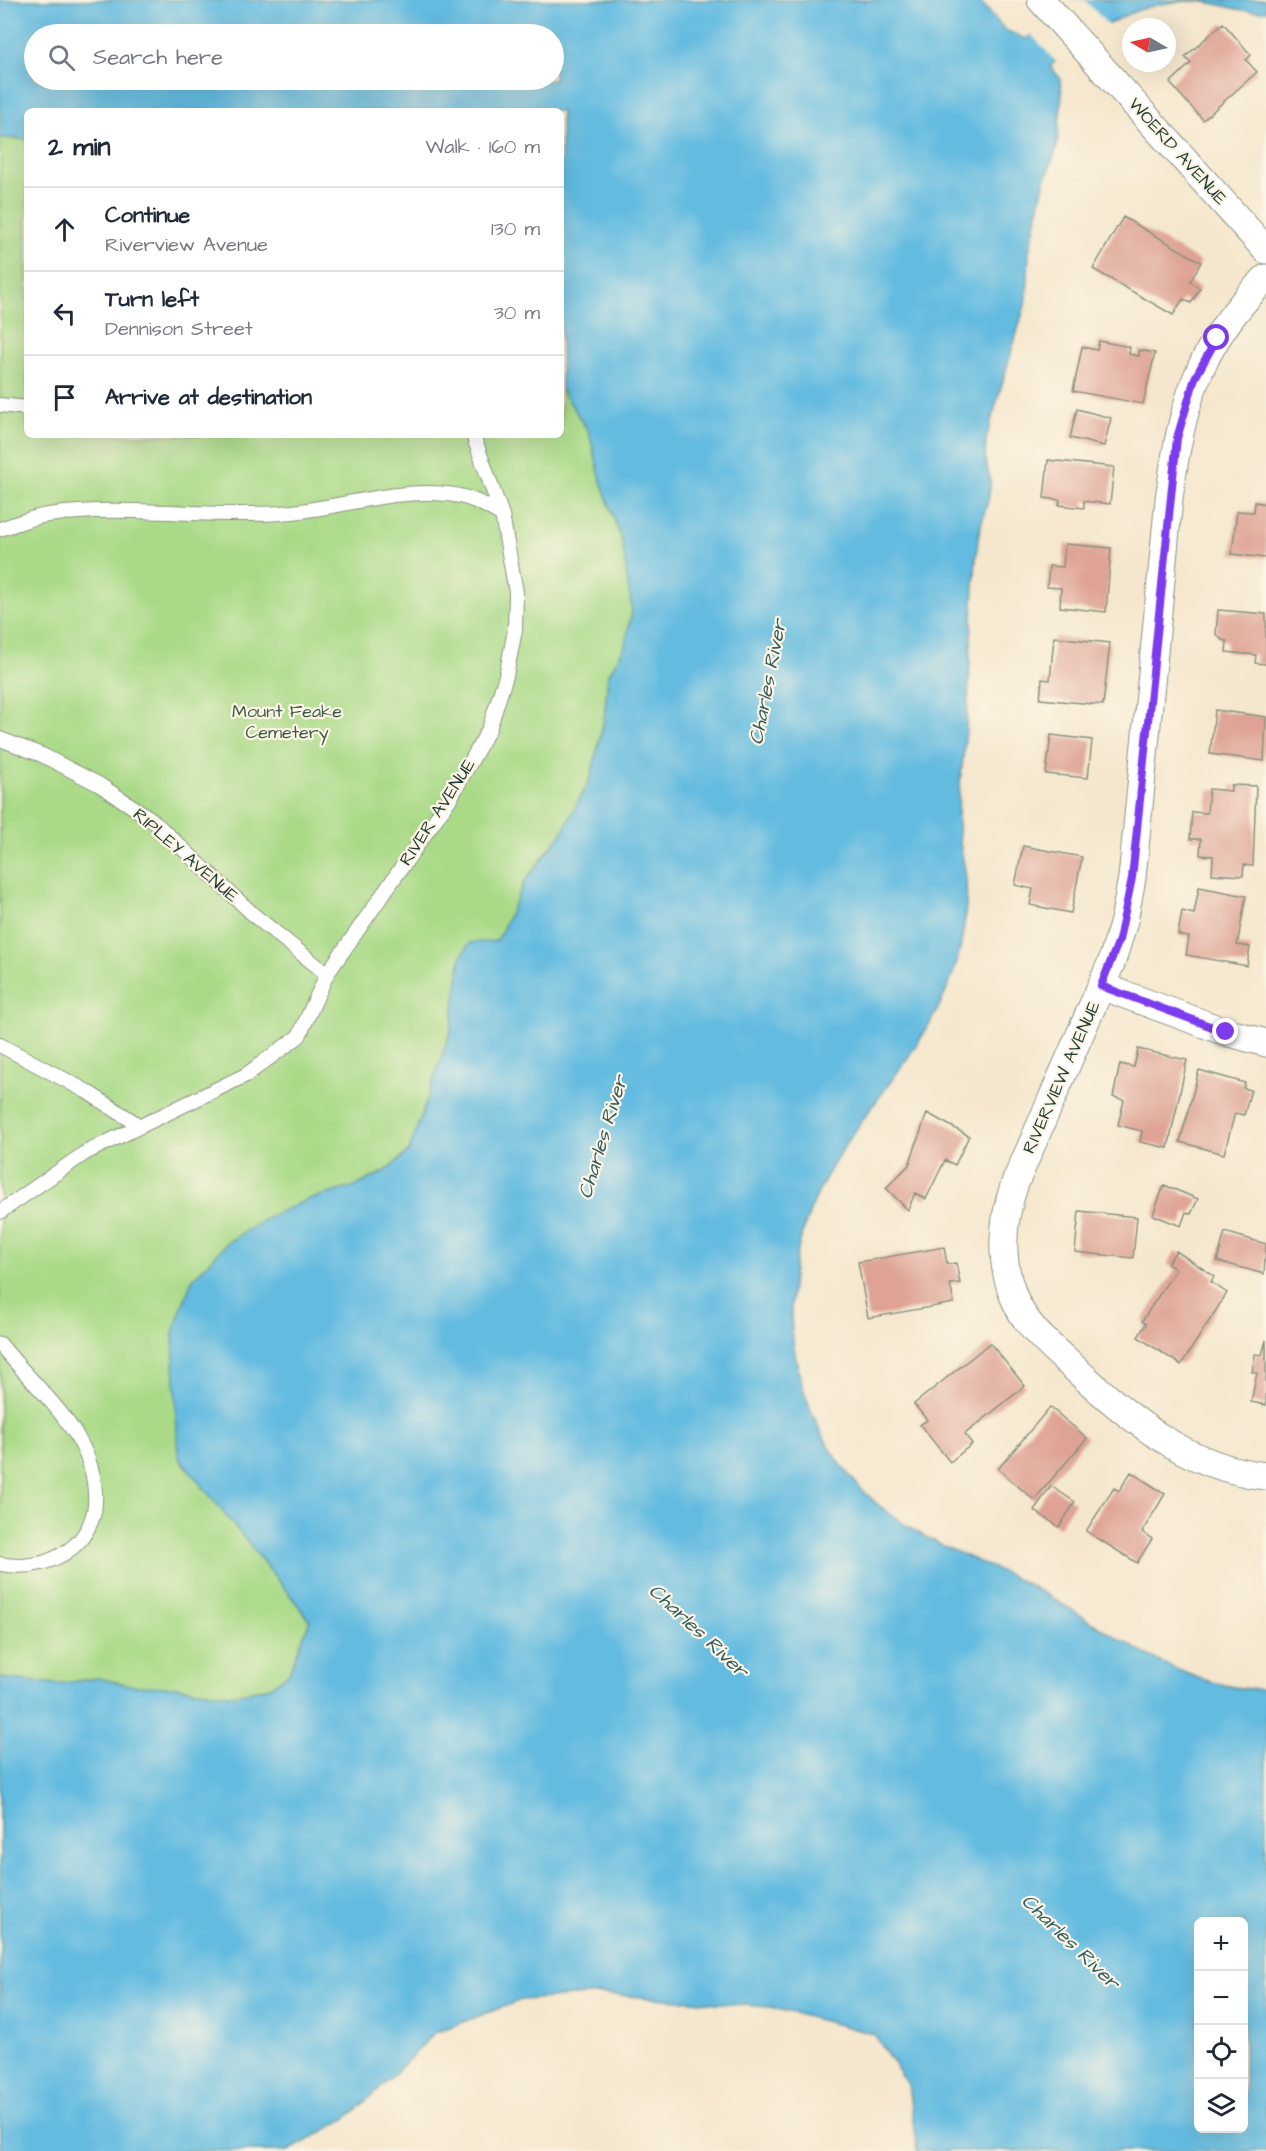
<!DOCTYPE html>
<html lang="en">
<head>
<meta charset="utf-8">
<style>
	:root { --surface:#fff; --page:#f2f2f3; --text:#1f2937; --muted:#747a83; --line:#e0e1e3 }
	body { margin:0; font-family:"Architects Daughter",sans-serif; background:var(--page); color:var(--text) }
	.controls { position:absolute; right:18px; bottom:18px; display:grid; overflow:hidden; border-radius:9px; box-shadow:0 6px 24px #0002 }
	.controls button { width:54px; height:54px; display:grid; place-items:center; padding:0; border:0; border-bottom:2px solid var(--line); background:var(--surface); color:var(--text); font:30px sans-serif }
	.compass { position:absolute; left:1122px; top:18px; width:54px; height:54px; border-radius:50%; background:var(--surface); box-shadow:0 6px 24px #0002; rotate:279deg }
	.stop { position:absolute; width:18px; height:18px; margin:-14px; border:4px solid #7c3aed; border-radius:50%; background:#fff }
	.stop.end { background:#7c3aed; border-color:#fff; box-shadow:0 2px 6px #0008 }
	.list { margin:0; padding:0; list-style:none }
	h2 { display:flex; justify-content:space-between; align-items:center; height:78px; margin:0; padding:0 24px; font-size:26px }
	h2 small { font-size:20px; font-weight:400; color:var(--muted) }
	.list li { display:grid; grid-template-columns:39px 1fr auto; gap:18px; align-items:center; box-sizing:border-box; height:84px; padding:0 24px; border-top:2px solid var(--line) }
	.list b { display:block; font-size:22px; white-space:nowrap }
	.list p { margin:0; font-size:20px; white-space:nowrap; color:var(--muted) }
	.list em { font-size:20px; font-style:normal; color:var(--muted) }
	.icon { flex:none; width:33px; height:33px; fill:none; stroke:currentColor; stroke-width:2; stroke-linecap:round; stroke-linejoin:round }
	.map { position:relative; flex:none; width:1266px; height:2151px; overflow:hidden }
	.search { position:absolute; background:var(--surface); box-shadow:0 6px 24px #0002; left:24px; top:24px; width:540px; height:66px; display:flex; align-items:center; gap:15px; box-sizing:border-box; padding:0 21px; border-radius:33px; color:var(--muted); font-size:22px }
	.panel { position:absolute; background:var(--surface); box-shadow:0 6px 24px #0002; left:24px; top:108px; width:540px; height:330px; border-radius:9px }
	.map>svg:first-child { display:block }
	.green { fill:#aada88; stroke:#648c5e; stroke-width:1.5 }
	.water { fill:#63bbe0; stroke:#417c8a; stroke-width:1.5; fill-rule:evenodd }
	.pier { fill:#f5e7cd }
	.building { fill:#dea394 }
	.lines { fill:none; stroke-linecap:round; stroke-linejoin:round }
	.lane-casing { stroke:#8a9280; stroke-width:16 }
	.street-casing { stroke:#8a9280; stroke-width:29 }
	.lane { stroke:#fff; stroke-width:14 }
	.street { stroke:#fff; stroke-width:27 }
	.route { stroke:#7c3aed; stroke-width:8 }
	.labels { text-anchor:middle; stroke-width:4.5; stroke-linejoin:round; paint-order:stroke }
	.street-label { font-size:18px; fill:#1f3d34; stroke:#fcf5e5 }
	.park-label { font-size:18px; fill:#3b5c45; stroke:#fcf5e5 }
	.water-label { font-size:20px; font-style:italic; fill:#305c5f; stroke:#fcf5e5 }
</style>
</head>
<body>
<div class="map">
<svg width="1266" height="2151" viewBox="0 0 1266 2151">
	<rect width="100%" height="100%" fill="#fcf5e5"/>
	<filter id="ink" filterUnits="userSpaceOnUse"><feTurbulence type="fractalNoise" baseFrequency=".0167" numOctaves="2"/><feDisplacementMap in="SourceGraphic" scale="12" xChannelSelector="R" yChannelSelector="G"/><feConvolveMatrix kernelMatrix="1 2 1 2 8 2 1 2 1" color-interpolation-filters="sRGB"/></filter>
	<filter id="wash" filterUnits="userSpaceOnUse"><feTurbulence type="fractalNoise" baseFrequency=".008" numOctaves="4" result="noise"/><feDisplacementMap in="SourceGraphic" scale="24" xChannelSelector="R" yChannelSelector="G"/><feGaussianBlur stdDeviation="1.35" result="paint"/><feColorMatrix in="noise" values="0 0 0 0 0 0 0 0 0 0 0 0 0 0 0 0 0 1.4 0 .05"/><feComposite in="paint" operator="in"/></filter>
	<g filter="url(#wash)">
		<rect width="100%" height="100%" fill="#f5e7cd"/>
		<path class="green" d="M0,138l27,1v296h534v-46l28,43 13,52 20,57 10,70 -7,35 -17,30 -4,44 -13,57 -29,56 -37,48 -28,61 -28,1 -8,15 -10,72 -42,121 -23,20 -30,15 -49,14 -134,132 5,124 132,164 -21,53 -19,14 -35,8 -60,-8 -41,-1 -36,-8 -41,6 -57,-6z"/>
		<path class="water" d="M0,0h979l26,30 21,9 46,-39h194v11c-29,2 -43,-8 -68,-10 -64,-1 -101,28 -148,65l10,12 2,16 -5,53 -13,36 -15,69 -2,46 -41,141c0,8 -2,17 0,24 0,2 4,13 4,15 2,21 -10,42 -12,62 -7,63 -7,126 -12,189 -2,29 -8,58 -8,87 -1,19 4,36 7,54 4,26 0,54 -5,79 -18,80 -77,136 -119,203 -18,28 -34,61 -42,93 -25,96 10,210 91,269 35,27 79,43 119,61 78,36 167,118 257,114v462h-349l-9,-66 -34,-51 -104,-27 -169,-13 -80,6 -87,33 -46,48 -41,37 -58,33h-289v-473l57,6 41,-6 36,8 41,1 60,8 35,-8 19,-14 21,-53 -132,-164 -5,-124 19,-52 36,-38 42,-26 37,-16 49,-14 30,-15 23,-20 42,-121 10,-72 8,-15 28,-2 28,-60 37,-48 29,-56 13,-56 4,-45 17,-30 7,-35 -10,-70 -20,-57 -13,-52 -28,-43v-278h-534v28l-27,-1zM34,34h520v46h-520zM1198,1922h46v206h-46z"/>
		<path class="pier" d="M1068,0h17l24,26 -51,38 -28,-31z"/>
		<g id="blocks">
			<path class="building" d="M1223,23l28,32 -5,5 11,12 -54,48 -33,-37 21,-20 -6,-6z
				M1123,217l78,45 -11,20 10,6 -9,15 -8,-4 -10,16 -80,-46z
				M1099,341l31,6 -1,7 10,2v-6l16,3 -12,51 -70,-13 9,-44 15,3z
				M1077,409l34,9 -7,28 -34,-8z
				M1048,460l66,7 -4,37 -26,-3v7l-25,-3 1,-5 -16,-2z
				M1255,502l11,2v54l-34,-4 5,-43 17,1z
				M1065,544l46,4 -5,64 -46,-5 1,-19 -14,-1 2,-21 14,1z
				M1218,610l48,4v50l-11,-1 1,-8 -30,-3 1,-11 -5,-1 -6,-6z
				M1054,637l56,6 -7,62 -63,-6 2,-20 8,1z
				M1215,710l51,7 -2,44 -54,-7z
				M1051,735l41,5 -4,38 -42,-4z
				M1231,785l25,1 -3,80 -9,-1 -1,11 -31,-2 1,-18 -13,-1 1,-16h-11l2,-27 15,1 2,-24 22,2z
				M1023,846l59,11 -11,56 -41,-8 3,-16 -18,-4z
				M1199,887l47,9 -9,49 13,2 -3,19 -61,-11 3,-18 -11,-2 4,-24 12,3z
				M1138,1049l49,11 -19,88 -28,-6 2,-11 -24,-6 6,-25 -11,-3 7,-33 14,3z
				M1199,1070l46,13 -2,5 8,2 -7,25 -9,-2 -11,41 -44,-12z
				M927,1113l42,23 -14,29 -10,-5 -19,39 -11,-6 -7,17 -22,-22 23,-23z
				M1164,1185l34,14 -7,15 -5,-2 -5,14 -28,-11z
				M1079,1211l58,6 -4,41 -58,-6z
				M1225,1232l41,12 -2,30 -47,-13z
				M944,1247l3,17 9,-1 4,20 -10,1 4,19 -86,15 -10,-56z
				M1176,1251l38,25 -3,6 16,11 -46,72 -43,-28 8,-13 -4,-3 34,-52 -9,-5z
				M1266,1340v65l-15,-3 6,-29 -5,-1 3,-18 7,1z
				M990,1343l35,43 -60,48 7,10 -22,18 -30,-37 7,-5 -13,-16z
				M1050,1407l37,31 -53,62 -36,-31z
				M1131,1472l34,22 -23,38 10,7 -15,24 -51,-32 28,-43 5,3z
				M1051,1486l24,16 -16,25 -25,-17z"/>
		</g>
	</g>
	<g filter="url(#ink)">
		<use href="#blocks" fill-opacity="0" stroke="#8a9280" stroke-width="1.5"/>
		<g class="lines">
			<defs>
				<path id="lane" d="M0,405l27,3
					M0,529c16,-5 32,-12 48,-14 76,-11 155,3 232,-2 56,-3 110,-25 167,-19 22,2 36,10 55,21
					M0,739l42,16 58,30 51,34 105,98 71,57
					M0,1045l86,46 54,35
					M0,1212l85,-59 161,-78 53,-39 28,-62 124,-177 38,-68 17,-53 9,-46 1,-38 -14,-77 -29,-80
					M0,1344c39,49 99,92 95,160 -1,16 -10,33 -22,43 -21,17 -47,22 -73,17"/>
				<path id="street" d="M1041,0l225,250
					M1266,278c-69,67 -85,129 -97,221l-37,379 -8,43 -12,40 -97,222c-13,37 -16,75 -2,112 11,30 35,49 58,70 56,52 116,103 195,111
					M1101,986l125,46 40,11"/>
			</defs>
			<use href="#lane" class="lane-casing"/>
			<use href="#street" class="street-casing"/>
			<use href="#lane" class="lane"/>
			<use href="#street" class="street"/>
		</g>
	</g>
	<g class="lines" filter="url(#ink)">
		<path class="route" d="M1217,338l-22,40 -18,60 -45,440 -13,62 -18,46 125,46"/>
	</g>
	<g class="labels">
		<g class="street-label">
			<text transform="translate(1178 151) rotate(48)" y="6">WOERD AVENUE</text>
			<text transform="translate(437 812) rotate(-57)" y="6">RIVER AVENUE</text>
			<text transform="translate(186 855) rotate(41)" y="6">RIPLEY AVENUE</text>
			<text transform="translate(1061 1077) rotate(-66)" y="6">RIVERVIEW AVENUE</text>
		</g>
		<g class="park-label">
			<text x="287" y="717">Mount Feake<tspan x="287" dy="21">Cemetery</tspan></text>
		</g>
		<g class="water-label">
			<text transform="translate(767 682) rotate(-79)" y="7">Charles River</text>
			<text transform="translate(602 1137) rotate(-73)" y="7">Charles River</text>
			<text transform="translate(699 1630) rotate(43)" y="7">Charles River</text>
			<text transform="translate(1071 1941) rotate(44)" y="7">Charles River</text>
		</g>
	</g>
</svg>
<div class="controls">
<button>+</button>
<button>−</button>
<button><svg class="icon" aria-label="locate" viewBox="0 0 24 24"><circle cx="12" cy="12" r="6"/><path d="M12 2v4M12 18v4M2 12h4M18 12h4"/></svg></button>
<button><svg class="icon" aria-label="layers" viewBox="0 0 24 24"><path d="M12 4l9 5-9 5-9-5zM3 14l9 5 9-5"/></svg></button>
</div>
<svg class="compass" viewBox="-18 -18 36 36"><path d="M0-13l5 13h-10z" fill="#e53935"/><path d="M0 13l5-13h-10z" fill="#747a83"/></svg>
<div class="stop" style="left:1217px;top:338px"></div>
<div class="stop end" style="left:1226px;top:1032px"></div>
<div class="search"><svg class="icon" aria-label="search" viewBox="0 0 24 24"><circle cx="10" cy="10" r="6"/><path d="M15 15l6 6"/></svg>Search here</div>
<section class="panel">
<h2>2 min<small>Walk · 160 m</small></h2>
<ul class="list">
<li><svg class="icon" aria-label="ahead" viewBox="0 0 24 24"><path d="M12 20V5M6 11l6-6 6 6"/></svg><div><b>Continue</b><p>Riverview Avenue</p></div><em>130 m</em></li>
<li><svg class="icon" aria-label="left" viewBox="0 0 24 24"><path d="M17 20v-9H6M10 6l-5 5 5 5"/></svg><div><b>Turn left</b><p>Dennison Street</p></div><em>30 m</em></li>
<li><svg class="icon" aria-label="arrive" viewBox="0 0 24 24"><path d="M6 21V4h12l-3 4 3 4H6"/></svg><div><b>Arrive at destination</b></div></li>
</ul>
</section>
</div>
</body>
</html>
